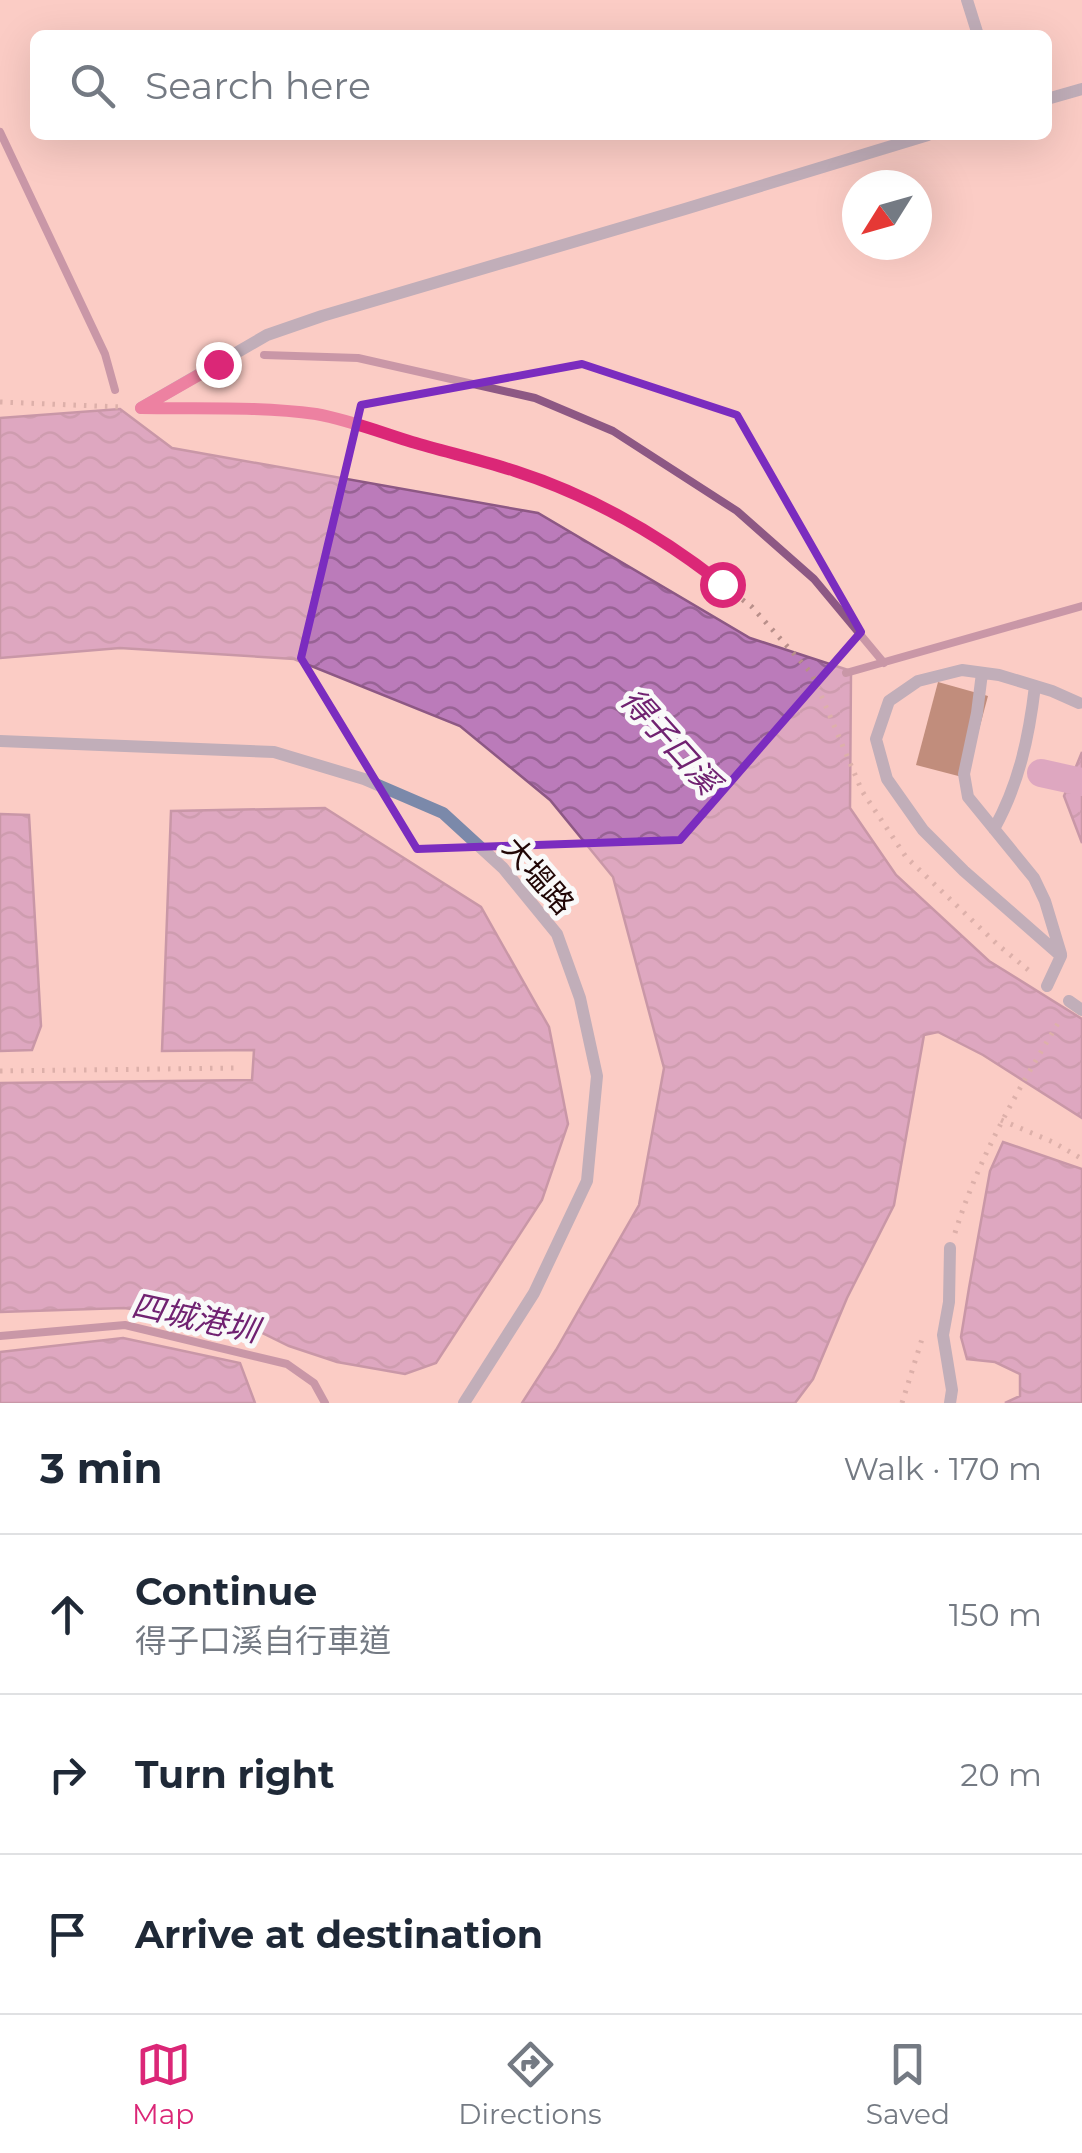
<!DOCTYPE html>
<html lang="en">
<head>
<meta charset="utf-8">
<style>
	:root { --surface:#fff; --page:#f6f6f7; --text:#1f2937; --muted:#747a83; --line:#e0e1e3; --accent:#db2777 }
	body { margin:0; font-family:Montserrat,"Noto Sans TC",sans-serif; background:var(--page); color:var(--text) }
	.compass { position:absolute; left:842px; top:170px; width:90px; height:90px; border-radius:50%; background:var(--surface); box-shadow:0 10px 40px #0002; rotate:233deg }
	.stop { position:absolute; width:30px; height:30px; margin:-22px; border:8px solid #db2777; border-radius:50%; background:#fff }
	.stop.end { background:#db2777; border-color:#fff; box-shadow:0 2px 10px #0008 }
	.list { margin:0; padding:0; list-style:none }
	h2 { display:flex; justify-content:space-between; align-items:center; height:130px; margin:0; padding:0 40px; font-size:42px }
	h2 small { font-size:32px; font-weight:400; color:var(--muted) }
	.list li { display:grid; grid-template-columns:65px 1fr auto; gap:30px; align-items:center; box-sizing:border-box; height:160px; padding:0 40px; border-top:2px solid var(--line) }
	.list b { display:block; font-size:38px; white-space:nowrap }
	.list p { margin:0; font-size:32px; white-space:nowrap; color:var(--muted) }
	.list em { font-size:32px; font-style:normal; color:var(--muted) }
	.icon { flex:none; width:55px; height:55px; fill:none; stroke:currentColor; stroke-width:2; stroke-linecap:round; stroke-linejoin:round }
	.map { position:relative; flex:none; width:1082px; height:1403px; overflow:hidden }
	.search { position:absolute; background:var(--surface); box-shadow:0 10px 40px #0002; left:30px; right:30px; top:30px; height:110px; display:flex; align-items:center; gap:25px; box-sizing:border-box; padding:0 35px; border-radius:15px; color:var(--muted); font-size:38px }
	.sheet { height:610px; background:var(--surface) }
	nav { display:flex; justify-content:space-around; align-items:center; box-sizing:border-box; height:140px; border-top:2px solid var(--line); background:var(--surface); font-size:28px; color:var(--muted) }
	nav a { display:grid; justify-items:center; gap:5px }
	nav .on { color:var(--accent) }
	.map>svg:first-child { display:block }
	.water { fill:url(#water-waves); stroke:#8d5884; stroke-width:2.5 }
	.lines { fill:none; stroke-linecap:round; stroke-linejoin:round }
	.stream { stroke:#8d5884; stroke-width:8 }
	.canal { stroke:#bb7bba; stroke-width:28 }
	.building { fill:#7b4224 }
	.path { stroke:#b88f8a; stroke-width:5; stroke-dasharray:2.5 8; stroke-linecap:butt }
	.service { stroke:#7b89aa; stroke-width:12 }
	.route { stroke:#db2777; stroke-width:12 }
	.marked { fill:none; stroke:#7b2cbf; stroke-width:8; stroke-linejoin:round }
	.labels { text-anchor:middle; stroke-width:10; stroke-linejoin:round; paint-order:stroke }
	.street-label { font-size:30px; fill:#210706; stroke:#f9f9f9 }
	.water-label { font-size:32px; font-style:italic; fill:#702271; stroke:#f9f9f9 }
</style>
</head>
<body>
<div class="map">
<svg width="1082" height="1403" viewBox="0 0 1082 1403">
	<defs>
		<pattern id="water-waves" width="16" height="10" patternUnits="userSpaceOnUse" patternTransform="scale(2.5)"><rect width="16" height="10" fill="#bb7bba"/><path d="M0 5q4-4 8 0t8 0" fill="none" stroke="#986395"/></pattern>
	</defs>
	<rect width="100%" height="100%" fill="#fbccc5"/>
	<path class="water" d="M120,409l52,39 366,65 212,125 101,33 -1,137 46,67 93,86 93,58v99l-99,-63 -45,-23 -14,3 -30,170 -47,93 -34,81 -18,24h-273l34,-53 83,-145 25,-137 -51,-191 -63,-77 -90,-74 -166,-67 -174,-11 -120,10v-240z
		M1082,752v91l-18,-47z
		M325,808l156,99 68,120 19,97 -26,76 -106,163 -31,11 -68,-12 -48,-16 -45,-22 -120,-16 -124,4v-229l252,-3 2,-30 -92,1 9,-240z
		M0,814l29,1 12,211 -9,24 -32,1z
		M1003,1142l79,27v234h-77l15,-7v-22l-25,-12 -28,-3 -6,-22 8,-49 21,-117z
		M123,1338l117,25 15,40h-255v-51z"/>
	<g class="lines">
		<path class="stream" d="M0,132l105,222 10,36
			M264,355l94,3 177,40 78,33 124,80 77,68 70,84
			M846,673l236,-67
			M0,1336l125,-11 162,39 27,19 11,20"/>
		<path class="canal" d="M1041,773l41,9"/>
	</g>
	<path class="building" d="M938,682l50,14 -22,82 -50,-13z"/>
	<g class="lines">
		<path class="path" d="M0,402l121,5
			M177,409l80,1 59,4 35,8 165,49 74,30 51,27 50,32 61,47 60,67 50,117 44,66 92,88 34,28
			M0,1071l238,-3
			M1001,1120l52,22 29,17
			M955,1233c24,-77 64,-145 105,-213
			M902,1403l20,-64"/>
		<path class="service" d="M967,0l11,35
			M1047,99l35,-10
			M141,408l126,-73 55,-19 363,-107 243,-74
			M982,673l-5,40 -13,61 4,23 66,81 11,23 16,53
			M0,741l274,11 90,27 79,34 60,55 54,66 23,64 17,78 -10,105 -53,112 -70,110
			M994,829c25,-45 35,-92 41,-143
			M1047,986l14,-30 -97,-85 -41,-41 -36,-51 -11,-40 13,-38 29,-20 44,-11 37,5 53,16 27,12
			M1069,1001l13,9
			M950,1403l2,-13 -9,-55 6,-33 1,-54"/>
	</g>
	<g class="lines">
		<path class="route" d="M218,364l-77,44c58,1 118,-2 175,6 33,6 64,18 96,28 34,10 69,18 103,29 74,24 145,64 207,113"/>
	</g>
	<path d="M0 0H1082V1403H0ZM582,364l155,51 124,217 -181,208 -263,9 -116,-191 60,-253z" fill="#fbccc5" fill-opacity=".55" fill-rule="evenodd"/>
	<path class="marked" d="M582,364l155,51 124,217 -181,208 -263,9 -116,-191 60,-253z"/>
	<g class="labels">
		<g class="street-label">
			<text transform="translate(538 876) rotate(49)" y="10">大塭路</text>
		</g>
		<g class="water-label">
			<text transform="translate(670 741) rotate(48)" y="11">得子口溪</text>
			<text transform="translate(195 1318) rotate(12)" y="11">四城港圳</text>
		</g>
	</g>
</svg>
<svg class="compass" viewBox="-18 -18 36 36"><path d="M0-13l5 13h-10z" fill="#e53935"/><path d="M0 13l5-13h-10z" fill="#747a83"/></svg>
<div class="stop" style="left:722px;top:584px"></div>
<div class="stop end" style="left:218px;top:364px"></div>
<div class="search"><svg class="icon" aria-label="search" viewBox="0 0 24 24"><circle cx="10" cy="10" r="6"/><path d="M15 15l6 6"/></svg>Search here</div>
</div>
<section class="sheet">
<h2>3 min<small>Walk · 170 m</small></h2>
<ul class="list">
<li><svg class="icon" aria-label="ahead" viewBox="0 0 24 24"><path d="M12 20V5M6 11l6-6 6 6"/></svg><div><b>Continue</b><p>得子口溪自行車道</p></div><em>150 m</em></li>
<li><svg class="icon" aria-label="right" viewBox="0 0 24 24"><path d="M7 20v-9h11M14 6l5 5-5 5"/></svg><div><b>Turn right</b></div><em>20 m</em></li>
<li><svg class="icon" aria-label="arrive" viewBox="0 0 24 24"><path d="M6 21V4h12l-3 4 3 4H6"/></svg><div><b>Arrive at destination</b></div></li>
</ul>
</section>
<nav>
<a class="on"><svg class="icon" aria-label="map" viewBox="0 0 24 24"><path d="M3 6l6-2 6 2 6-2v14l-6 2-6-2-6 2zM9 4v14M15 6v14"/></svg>Map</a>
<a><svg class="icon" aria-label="directions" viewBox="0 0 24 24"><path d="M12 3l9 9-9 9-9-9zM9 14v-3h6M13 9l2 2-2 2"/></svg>Directions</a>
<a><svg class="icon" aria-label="saved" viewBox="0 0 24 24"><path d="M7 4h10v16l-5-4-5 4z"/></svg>Saved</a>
</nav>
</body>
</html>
